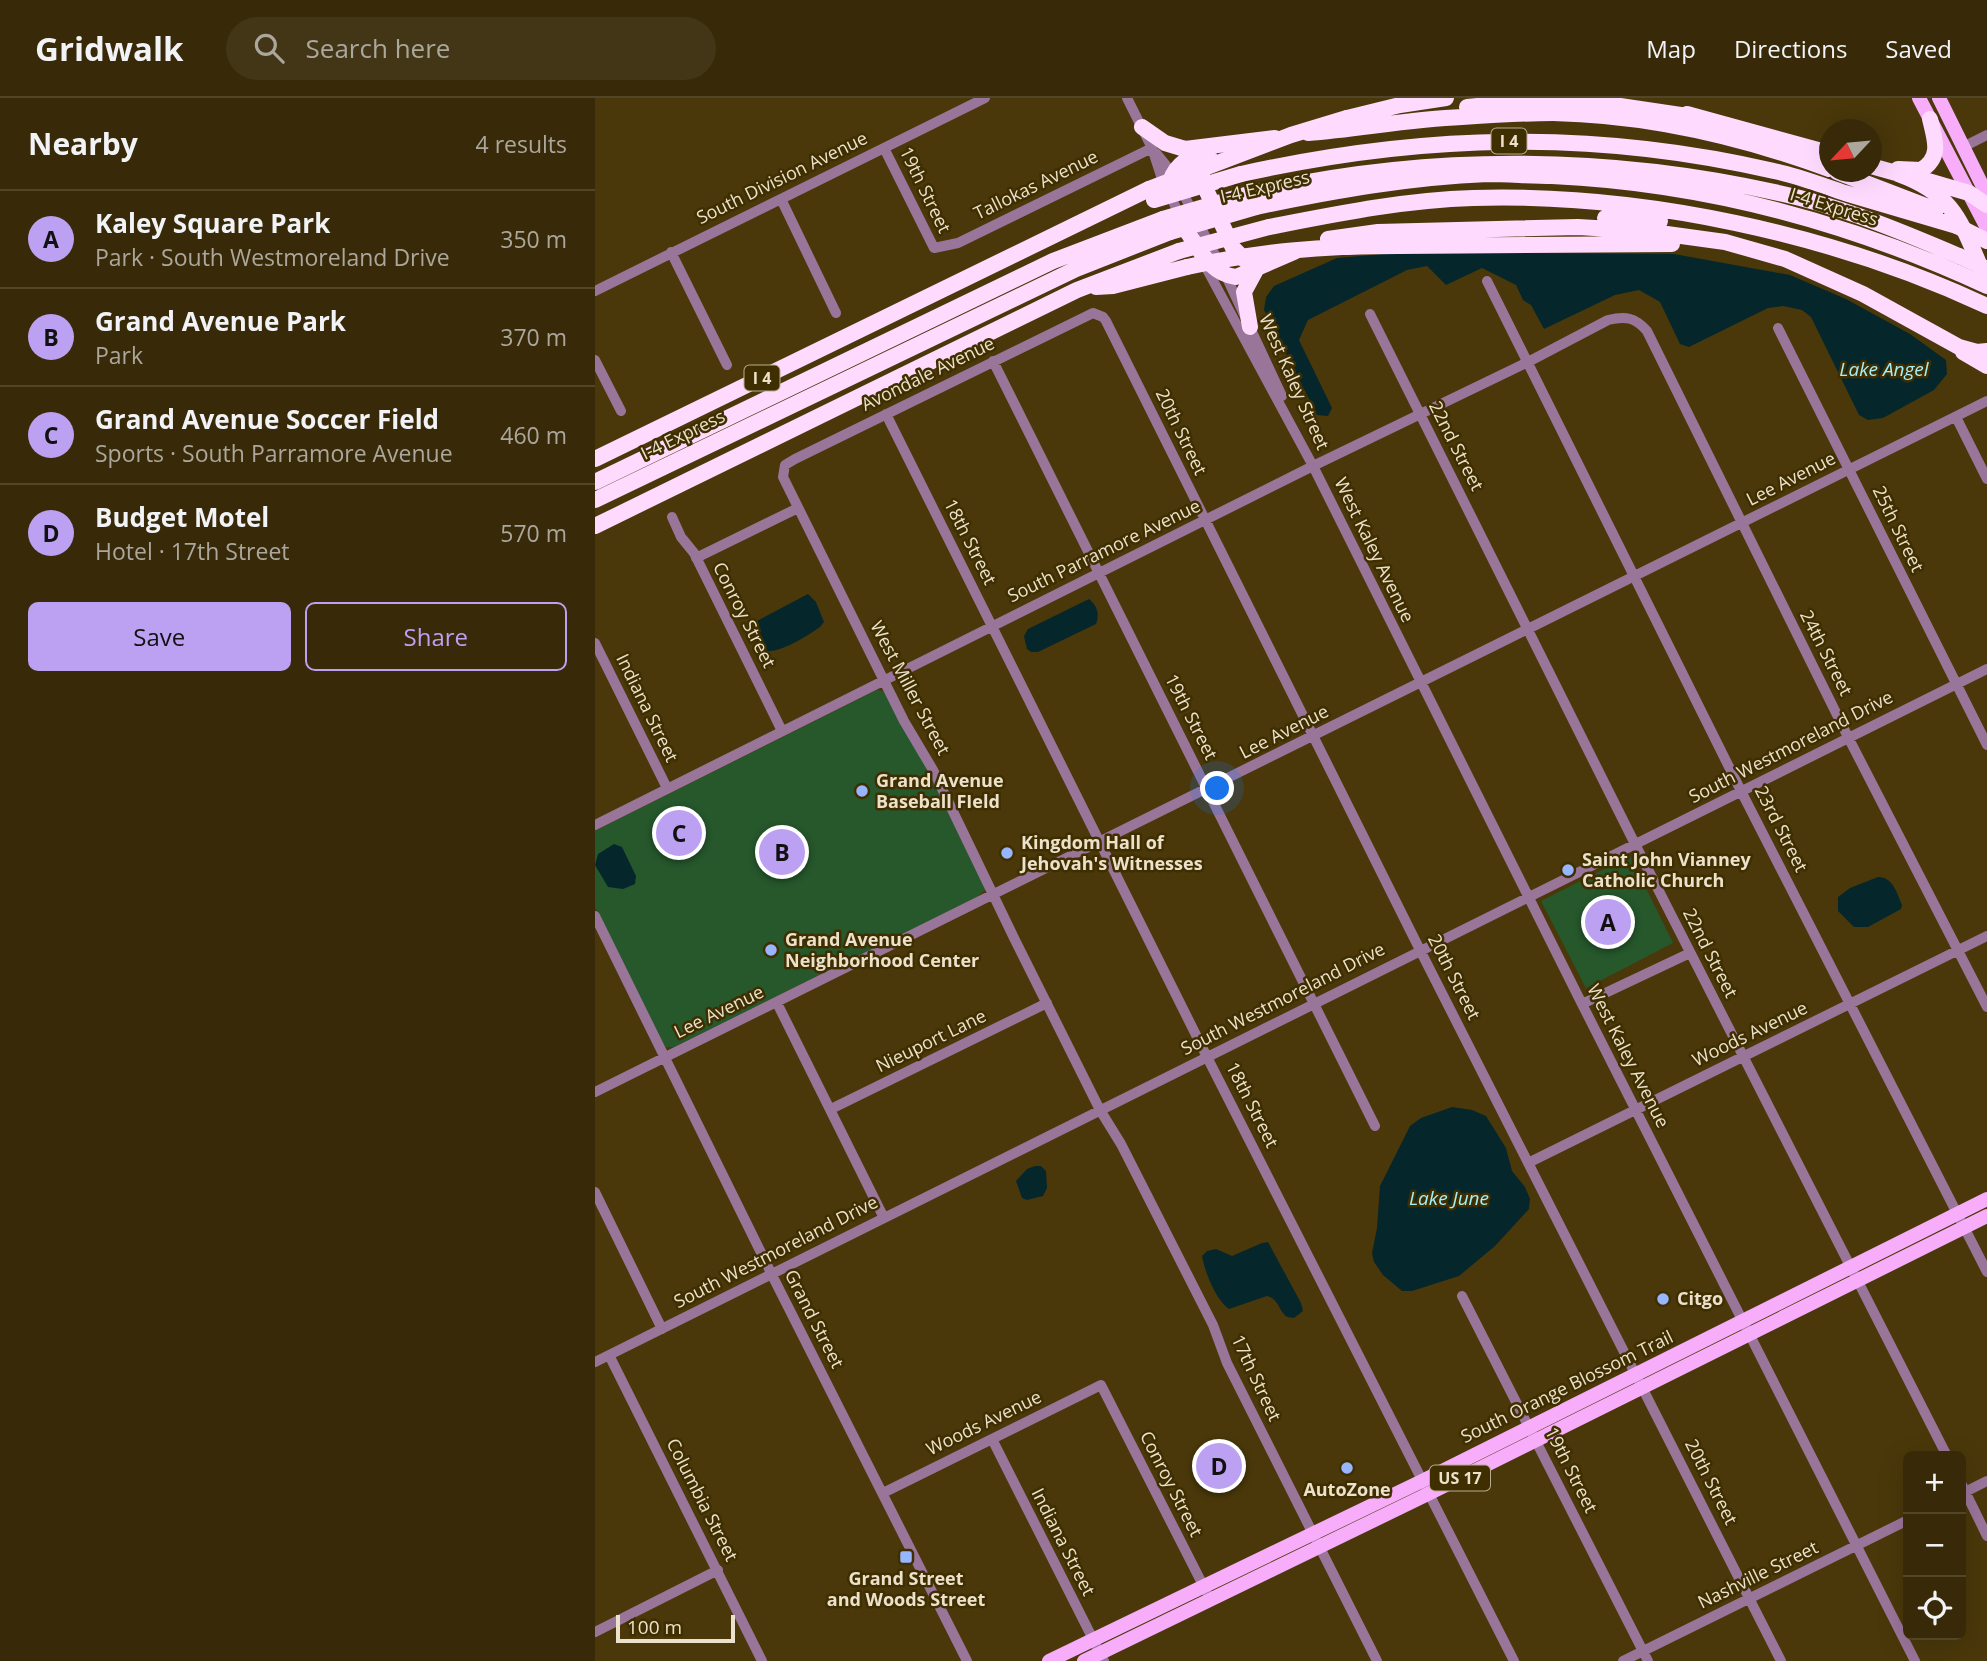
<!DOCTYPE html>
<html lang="en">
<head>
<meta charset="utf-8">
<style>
	:root { --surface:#382a08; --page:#433616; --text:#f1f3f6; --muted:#aba79c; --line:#524629; --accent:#bca0f2 }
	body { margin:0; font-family:"Open Sans",sans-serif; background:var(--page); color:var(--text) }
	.controls { position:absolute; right:21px; bottom:21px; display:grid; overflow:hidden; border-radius:10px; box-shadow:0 7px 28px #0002 }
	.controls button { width:63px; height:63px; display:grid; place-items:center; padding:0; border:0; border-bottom:2px solid var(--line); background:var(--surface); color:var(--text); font:35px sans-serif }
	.compass { position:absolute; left:1224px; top:21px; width:63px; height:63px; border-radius:50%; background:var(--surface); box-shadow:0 7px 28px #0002; rotate:244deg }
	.scale { position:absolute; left:21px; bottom:18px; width:119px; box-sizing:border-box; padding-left:7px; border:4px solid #ece2cb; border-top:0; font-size:19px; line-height:24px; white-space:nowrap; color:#ece2cb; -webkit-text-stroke:5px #3f2e00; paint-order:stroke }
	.you { position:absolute; left:623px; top:691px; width:24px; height:24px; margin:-18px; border:5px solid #fff; border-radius:50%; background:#1a73e8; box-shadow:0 0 0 10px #1a73e833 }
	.badge { display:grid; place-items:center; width:46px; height:46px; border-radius:50%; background:var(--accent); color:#111; font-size:23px; font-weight:700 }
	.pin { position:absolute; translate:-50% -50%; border:4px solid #fff; box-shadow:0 2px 7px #0006 }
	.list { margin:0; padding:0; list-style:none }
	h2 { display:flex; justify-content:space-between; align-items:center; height:91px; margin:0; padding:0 28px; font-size:30px }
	h2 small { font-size:23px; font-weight:400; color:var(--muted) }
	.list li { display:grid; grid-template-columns:46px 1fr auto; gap:21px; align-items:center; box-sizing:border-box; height:98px; padding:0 28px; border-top:2px solid var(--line) }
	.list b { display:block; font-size:26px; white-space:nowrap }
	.list p { margin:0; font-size:23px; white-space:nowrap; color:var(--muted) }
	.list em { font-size:23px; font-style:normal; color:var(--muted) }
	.actions { display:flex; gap:14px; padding:21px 28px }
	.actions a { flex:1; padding:16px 0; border:2px solid var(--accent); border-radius:10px; text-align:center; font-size:24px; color:var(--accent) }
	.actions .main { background:var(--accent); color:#111 }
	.icon { flex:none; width:38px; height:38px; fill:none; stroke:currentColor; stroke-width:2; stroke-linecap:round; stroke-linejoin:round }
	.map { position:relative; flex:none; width:1392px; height:1563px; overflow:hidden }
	header { display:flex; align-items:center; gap:42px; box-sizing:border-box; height:98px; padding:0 35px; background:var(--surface); border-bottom:2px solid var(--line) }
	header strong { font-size:33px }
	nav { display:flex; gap:38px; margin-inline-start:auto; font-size:24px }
	.search { width:490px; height:63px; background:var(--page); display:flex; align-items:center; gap:18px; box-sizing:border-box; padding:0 24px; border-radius:38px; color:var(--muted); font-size:26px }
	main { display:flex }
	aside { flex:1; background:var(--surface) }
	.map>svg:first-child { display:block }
	.green { fill:#26582c }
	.water { fill:#05272b }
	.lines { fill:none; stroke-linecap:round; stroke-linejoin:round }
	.minor { stroke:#9a759a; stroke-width:10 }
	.major { stroke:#f8adfa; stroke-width:14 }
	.highway { stroke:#fedaff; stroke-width:16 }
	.highway-bridge { stroke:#fedaff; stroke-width:16 }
	.poi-dot { fill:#97b6fd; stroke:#3f2e00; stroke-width:2.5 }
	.labels { text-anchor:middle; stroke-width:5; stroke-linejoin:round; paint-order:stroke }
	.shield { fill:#3f2e00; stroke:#b8ac8e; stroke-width:2 }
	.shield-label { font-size:16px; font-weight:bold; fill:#ece2cb }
	.street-label { font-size:18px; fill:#ece2cb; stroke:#3f2e00 }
	.poi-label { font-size:18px; font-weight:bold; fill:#ece2cb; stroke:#3f2e00; text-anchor:start }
	.water-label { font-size:19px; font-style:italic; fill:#a4eff9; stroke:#3f2e00 }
</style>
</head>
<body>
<header>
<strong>Gridwalk</strong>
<div class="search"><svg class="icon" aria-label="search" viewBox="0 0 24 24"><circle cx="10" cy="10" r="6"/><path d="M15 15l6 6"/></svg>Search here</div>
<nav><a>Map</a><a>Directions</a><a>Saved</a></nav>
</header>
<main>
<aside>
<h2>Nearby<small>4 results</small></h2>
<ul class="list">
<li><span class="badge">A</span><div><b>Kaley Square Park</b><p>Park · South Westmoreland Drive</p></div><em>350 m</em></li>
<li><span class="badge">B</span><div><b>Grand Avenue Park</b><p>Park</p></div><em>370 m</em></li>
<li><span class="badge">C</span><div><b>Grand Avenue Soccer Field</b><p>Sports · South Parramore Avenue</p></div><em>460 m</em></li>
<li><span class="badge">D</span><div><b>Budget Motel</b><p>Hotel · 17th Street</p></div><em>570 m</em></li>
</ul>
<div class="actions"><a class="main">Save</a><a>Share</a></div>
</aside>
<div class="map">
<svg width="1392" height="1563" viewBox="0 0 1392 1563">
	<rect width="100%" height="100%" fill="#4a380a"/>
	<path class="green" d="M282,592l6,1 4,5 42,75 57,118 -9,8 -303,150h-8l-3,-4 -68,-136v-76z
		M1035,758l43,87 -87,45 -45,-87z"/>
	<path class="water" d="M812,154l267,2 116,21 56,24 64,35 36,26 1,14 -13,16 -51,28 -15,2 -9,-5 -48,-98 -9,-7 -19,-4 -15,2 -79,39 -9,-3 -20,-42 -21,-12 -24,5 -71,34 -13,-24 -8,-5 -7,-15 -34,-17 -36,17 -19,-19 -20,4 -99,50 -9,20 33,68 -4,8 -11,-1 -53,-105 2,-13 8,-11 63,-28z
		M213,496l8,8 8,20 -4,5c-10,7 -46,31 -57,22 -6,-5 -9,-14 -12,-20l2,-6z
		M494,501c8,6 11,16 7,25l-58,28h-7l-4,-3 -3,-13 4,-7z
		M19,746l8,3 14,29 -1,8 -12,5 -15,-2 -13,-22 3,-11z
		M1283,779c15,0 19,16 24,28l-1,4 -33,18h-14l-16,-16v-14l12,-9z
		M857,1009l20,3 14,6 20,32 6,23 13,16 5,12 -1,10 -34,37 -36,30 -47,15h-10l-19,-16 -9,-13 -2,-9 5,-25 3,-42 30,-60 11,-8z
		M440,1068h6l5,5 1,17 -4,8 -16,4 -5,-2 -6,-17 11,-12z
		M673,1144l33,61 2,8 -9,7 -7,-1c-9,-7 -8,-18 -20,-21l-38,13c-14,-10 -24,-37 -27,-53l5,-5 9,-2 16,7 30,-13z"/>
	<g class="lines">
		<path class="minor" d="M532,0l25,50 10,31 20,41
			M1368,49l24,-12
			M289,50l50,100 24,-5 194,-95
			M561,55l17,21 53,102 56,120
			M186,101l55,114
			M76,154l56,113
			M608,164l110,204 269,538 333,657
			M892,183l254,510 246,481
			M0,193l390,-193
			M775,216l265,530 312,612
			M1183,230l209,417
			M0,262l26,51
			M398,263l382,765
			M291,316l321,643 307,604
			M1361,319l31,62
			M77,419l9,20 13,16 88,178
			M101,460l102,-50
			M0,545l72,145
			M0,727l718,-359 215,-104 80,-42c17,-4 27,-3 39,11l201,406 139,270
			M0,818l181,367 191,378
			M182,905l107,215
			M987,906l108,-51
			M0,994l1392,-691
			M236,1011l216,-106
			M933,1065l459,-227
			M0,1094l67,137
			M867,1198l186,365
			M14,1257l153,306
			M0,1264l1392,-693
			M397,1341l112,222
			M1366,1385l26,53
			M288,1395l218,-108 106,208
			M1366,1396l26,-13
			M0,1534l123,-62
			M782,1563l-150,-298 -14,-38 -92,-181 -21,-34 -86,-172 -81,-168 -29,-49 -121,-244 2,-12 10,-6 298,-146 10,4 3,4 314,629 361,711
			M1028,1563l285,-141"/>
		<path class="major" d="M1324,0l68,130
			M1344,0l48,97
			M454,1563l373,-180 565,-282
			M489,1563l344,-167 559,-278"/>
		<path class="highway" d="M872,9l51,-5 96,3 80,12
			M1092,16l142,39
			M752,20l53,-13 46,-7
			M547,29l23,16 20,6 90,-11
			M713,35c51,-4 102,-14 154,-16 30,-2 61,-4 91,-4 93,2 189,24 276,56
			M615,60l-8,12v11l31,67 15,15
			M1276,68l36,10
			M1303,71l23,1c21,-13 14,-30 9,-51
			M1242,74l99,38
			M646,76c181,-40 352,-45 533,-3 24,5 47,14 71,22 37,11 75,22 112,33
			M1303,76c56,20 63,48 85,99
			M1333,83l41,12 18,12
			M575,91c-1,-19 17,-34 35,-35
			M654,96c181,-42 370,-40 551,4 55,14 107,36 159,58
			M661,109c76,-16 154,-30 232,-33 21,0 42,2 64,2 152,7 297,46 435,110
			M1010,120l55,3
			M674,129c67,-13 135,-27 204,-29 170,-5 360,36 514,108
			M593,135c13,19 23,41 48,44l58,-25
			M733,141l50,-7 200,-5 67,4 80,11 60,17 78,35 96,53 18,5 10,-1
			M803,148l274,-2
			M501,189l17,-1 74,-19
			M655,229l-6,-35 13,-24
			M1368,254l24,14
			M0,361l554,-270
			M0,384l458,-221 110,-42
			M0,402l481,-231 94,-37
			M0,428l482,-236 102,-39"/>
		<path class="highway-bridge" d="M554,91l142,-54 56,-17
			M559,102l87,-26
			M568,121l86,-25
			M1362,128l30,15
			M575,134l86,-25
			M584,153l90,-24
			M1364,158l28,13
			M592,169c72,-16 137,-21 211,-21"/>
	</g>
	<g class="poi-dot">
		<circle cx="267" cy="693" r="7"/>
		<circle cx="412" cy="755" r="7"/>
		<circle cx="973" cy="772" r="7"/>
		<circle cx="176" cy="852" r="7"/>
		<circle cx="1068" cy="1201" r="7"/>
		<circle cx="752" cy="1370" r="7"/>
		<rect x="304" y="1452" width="14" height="14" rx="3.5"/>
	</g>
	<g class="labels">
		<g class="shield">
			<rect x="896.5" y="30.5" width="35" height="25" rx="5"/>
			<rect x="149.5" y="267.5" width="35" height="25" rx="5"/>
			<rect x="835" y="1367.5" width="60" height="25" rx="5"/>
		</g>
		<g class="shield-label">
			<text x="914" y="49">I 4</text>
			<text x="167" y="286">I 4</text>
			<text x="865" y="1386">US 17</text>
		</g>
		<g class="street-label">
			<text transform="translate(187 80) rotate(-26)" y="6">South Division Avenue</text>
			<text transform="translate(441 87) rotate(-26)" y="6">Tallokas Avenue</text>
			<text transform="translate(670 89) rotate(-13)" y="6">I-4 Express</text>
			<text transform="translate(330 92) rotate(64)" y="6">19th Street</text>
			<text transform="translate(1239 109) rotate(17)" y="6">I-4 Express</text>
			<text transform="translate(333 276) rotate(-26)" y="6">Avondale Avenue</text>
			<text transform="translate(699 284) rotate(66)" y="6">West Kaley Street</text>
			<text transform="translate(586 334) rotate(64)" y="6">20th Street</text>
			<text transform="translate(88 337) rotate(-26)" y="6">I-4 Express</text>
			<text transform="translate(861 348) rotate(63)" y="6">22nd Street</text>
			<text transform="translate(1196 381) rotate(-27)" y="6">Lee Avenue</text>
			<text transform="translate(1303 431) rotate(64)" y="6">25th Street</text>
			<text transform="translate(375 444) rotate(63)" y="6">18th Street</text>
			<text transform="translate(779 452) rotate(64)" y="6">West Kaley Avenue</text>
			<text transform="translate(509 453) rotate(-26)" y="6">South Parramore Avenue</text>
			<text transform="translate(149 517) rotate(63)" y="6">Conroy Street</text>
			<text transform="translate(1231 555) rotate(63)" y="6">24th Street</text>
			<text transform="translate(315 590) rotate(62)" y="6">West Miller Street</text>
			<text transform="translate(52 610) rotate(64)" y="6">Indiana Street</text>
			<text transform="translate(596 619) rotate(63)" y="6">19th Street</text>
			<text transform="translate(689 634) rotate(-27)" y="6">Lee Avenue</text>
			<text transform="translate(1196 649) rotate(-27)" y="6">South Westmoreland Drive</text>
			<text transform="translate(1186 731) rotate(63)" y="6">23rd Street</text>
			<text transform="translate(1115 855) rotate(63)" y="6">22nd Street</text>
			<text transform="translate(859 879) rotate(63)" y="6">20th Street</text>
			<text transform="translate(688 901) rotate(-27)" y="6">South Westmoreland Drive</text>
			<text transform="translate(124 914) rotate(-26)" y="6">Lee Avenue</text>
			<text transform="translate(1155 936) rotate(-26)" y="6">Woods Avenue</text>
			<text transform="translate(336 943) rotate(-26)" y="6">Nieuport Lane</text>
			<text transform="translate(1033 958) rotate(63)" y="6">West Kaley Avenue</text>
			<text transform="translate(657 1007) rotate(63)" y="6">18th Street</text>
			<text transform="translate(181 1154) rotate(-27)" y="6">South Westmoreland Drive</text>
			<text transform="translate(219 1221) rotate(63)" y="6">Grand Street</text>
			<text transform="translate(661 1280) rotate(65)" y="6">17th Street</text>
			<text transform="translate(972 1289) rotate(-26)" y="6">South Orange Blossom Trail</text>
			<text transform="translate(389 1325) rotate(-26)" y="6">Woods Avenue</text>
			<text transform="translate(976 1372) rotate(63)" y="6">19th Street</text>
			<text transform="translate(1116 1384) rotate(63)" y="6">20th Street</text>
			<text transform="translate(576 1386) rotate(63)" y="6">Conroy Street</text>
			<text transform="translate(107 1402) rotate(63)" y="6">Columbia Street</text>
			<text transform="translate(468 1444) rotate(63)" y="6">Indiana Street</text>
			<text transform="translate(1163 1477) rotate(-26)" y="6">Nashville Street</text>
		</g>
		<g class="poi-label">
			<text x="281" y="689">Grand Avenue<tspan x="281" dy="21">Baseball FIeld</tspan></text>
			<text x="426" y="751">Kingdom Hall of<tspan x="426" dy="21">Jehovah's Witnesses</tspan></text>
			<text x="987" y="768">Saint John Vianney<tspan x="987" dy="21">Catholic Church</tspan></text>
			<text x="190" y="848">Grand Avenue<tspan x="190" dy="21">Neighborhood Center</tspan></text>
			<text x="1082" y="1207">Citgo</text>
			<text x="752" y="1398" text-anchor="middle">AutoZone</text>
			<text x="311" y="1487" text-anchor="middle">Grand Street<tspan x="311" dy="21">and Woods Street</tspan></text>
		</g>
		<g class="water-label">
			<text x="1289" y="278">Lake Angel</text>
			<text x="854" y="1107">Lake June</text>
		</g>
	</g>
</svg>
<div class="controls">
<button>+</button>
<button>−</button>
<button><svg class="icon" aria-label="locate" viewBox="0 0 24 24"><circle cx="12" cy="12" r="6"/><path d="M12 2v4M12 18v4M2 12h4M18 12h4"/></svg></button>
</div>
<svg class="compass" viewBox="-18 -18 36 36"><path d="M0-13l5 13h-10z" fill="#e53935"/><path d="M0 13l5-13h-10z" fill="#aba79c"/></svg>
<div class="scale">100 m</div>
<div class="you"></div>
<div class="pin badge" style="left:1013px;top:824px">A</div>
<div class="pin badge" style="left:187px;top:754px">B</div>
<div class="pin badge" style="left:84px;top:735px">C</div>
<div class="pin badge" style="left:624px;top:1368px">D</div>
</div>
</main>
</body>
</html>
